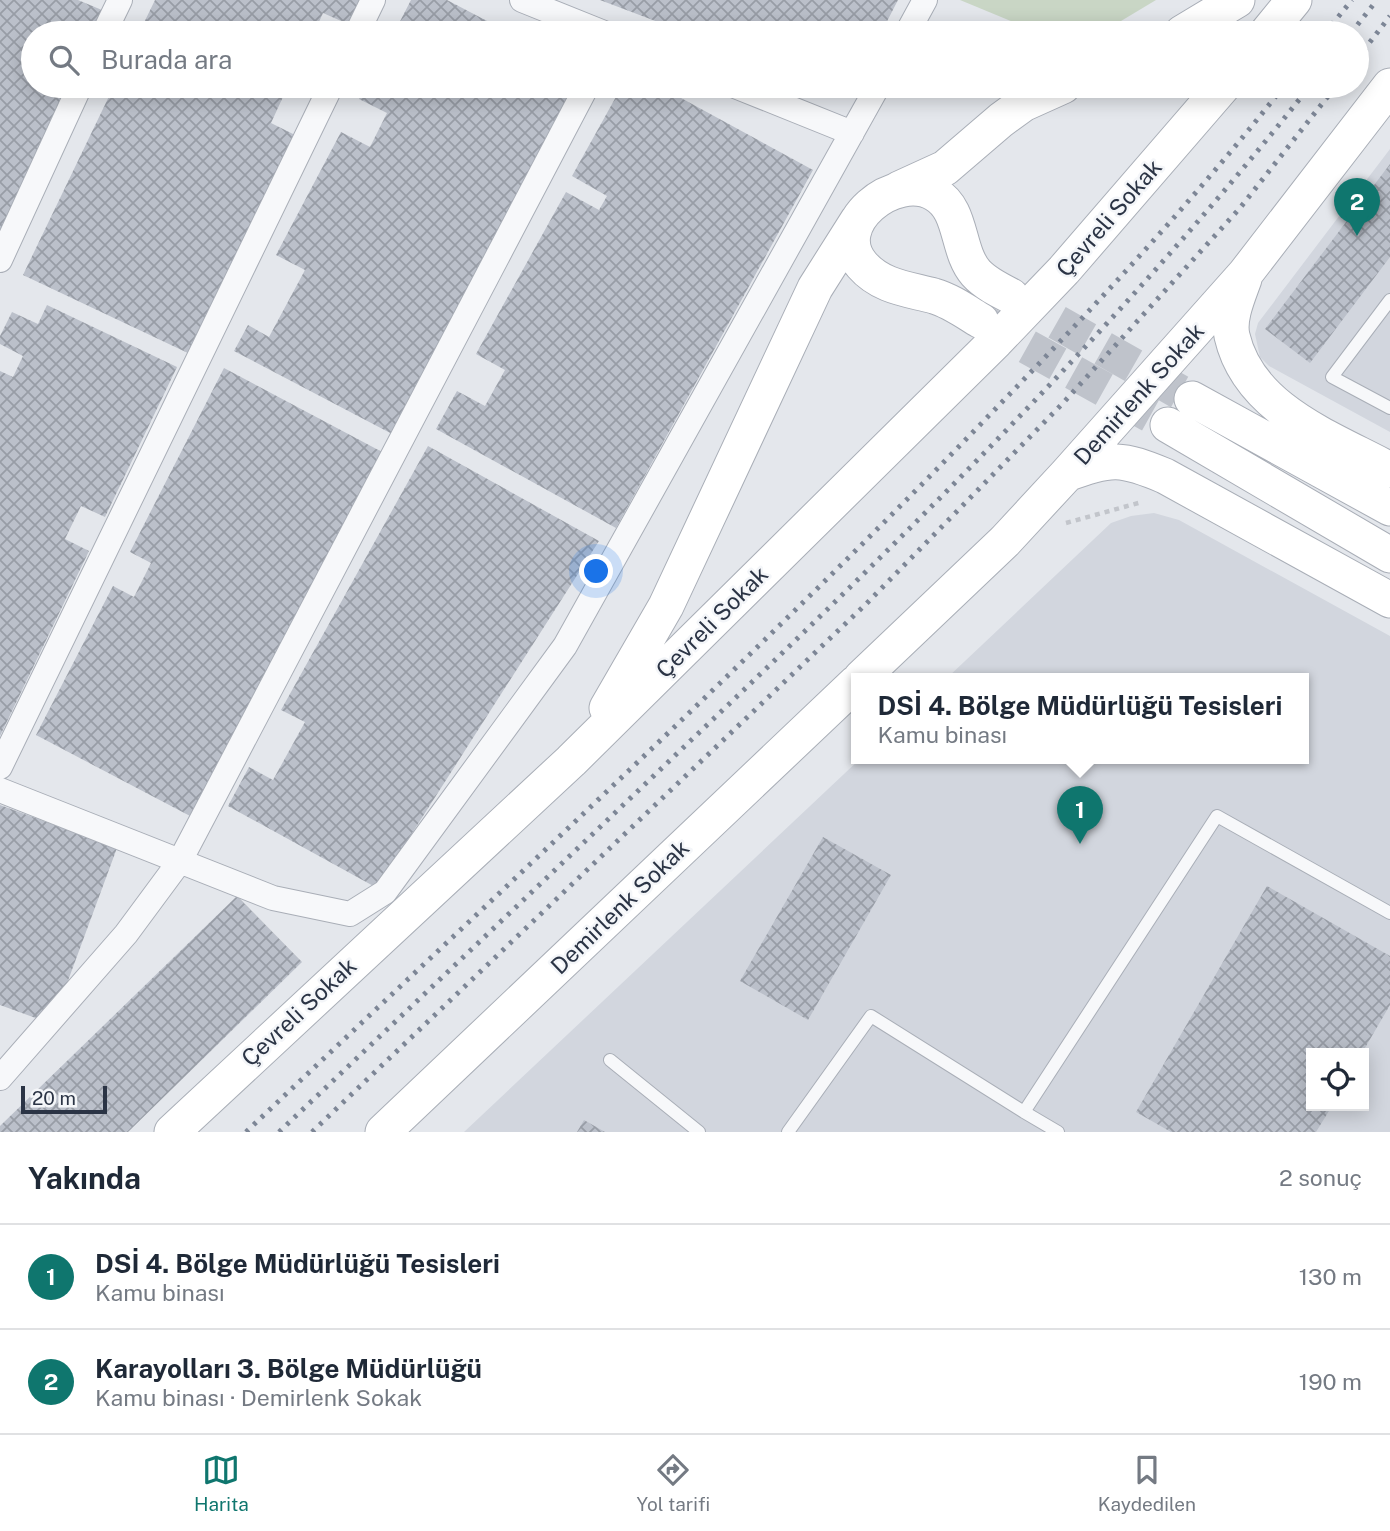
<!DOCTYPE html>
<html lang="tr">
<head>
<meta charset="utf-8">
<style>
	:root { --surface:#fff; --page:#f6f6f7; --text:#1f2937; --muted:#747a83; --line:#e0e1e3; --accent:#0f766e }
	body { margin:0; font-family:"Public Sans",sans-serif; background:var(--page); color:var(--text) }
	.controls { position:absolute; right:21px; bottom:21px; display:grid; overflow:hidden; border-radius:0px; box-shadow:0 4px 18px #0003 }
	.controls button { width:63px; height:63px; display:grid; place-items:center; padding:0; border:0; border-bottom:2px solid var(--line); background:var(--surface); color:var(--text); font:35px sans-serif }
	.scale { position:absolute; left:21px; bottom:18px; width:86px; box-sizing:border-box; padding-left:7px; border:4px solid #2b3445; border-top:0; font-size:19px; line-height:24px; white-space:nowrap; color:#2b3445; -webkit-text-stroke:5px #f4f6f9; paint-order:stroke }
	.you { position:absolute; left:597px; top:572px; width:24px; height:24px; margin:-18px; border:5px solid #fff; border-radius:50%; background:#1a73e8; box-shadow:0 0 0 10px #1a73e833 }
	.badge { display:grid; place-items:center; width:46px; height:46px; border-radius:50%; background:var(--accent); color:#fff; font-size:23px; font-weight:700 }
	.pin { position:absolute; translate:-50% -58px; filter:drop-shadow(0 2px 4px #0008) }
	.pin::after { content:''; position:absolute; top:37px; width:24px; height:21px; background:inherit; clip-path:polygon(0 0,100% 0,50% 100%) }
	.popup { position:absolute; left:851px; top:673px; width:458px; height:91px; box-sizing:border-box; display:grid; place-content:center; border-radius:0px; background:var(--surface); filter:drop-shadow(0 2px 5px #0005); font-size:23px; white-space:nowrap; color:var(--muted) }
	.popup b { font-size:26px; color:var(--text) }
	.popup::after { content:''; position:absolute; left:50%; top:100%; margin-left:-14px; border:14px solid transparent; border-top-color:var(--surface) }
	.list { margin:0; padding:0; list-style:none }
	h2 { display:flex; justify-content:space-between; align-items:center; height:91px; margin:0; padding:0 28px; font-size:30px }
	h2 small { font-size:23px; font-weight:400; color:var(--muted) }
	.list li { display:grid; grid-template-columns:46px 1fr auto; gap:21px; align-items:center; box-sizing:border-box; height:105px; padding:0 28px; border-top:2px solid var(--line) }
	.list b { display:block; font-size:26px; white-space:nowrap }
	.list p { margin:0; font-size:23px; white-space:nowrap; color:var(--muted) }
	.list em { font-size:23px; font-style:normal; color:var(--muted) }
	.icon { flex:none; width:38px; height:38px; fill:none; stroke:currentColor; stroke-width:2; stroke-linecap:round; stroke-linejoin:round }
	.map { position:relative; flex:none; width:1390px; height:1132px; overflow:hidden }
	.search { position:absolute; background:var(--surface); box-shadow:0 4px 18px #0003; left:21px; right:21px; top:21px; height:77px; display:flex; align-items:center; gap:18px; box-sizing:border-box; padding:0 24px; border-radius:38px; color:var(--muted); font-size:26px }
	.sheet { height:301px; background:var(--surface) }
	nav { display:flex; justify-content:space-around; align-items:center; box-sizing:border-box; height:98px; border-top:2px solid var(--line); background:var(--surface); font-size:19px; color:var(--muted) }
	nav a { display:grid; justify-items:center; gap:4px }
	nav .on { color:var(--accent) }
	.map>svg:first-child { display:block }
	.built { fill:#d2d6de; fill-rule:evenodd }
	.grass { fill:#c9d6c5 }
	.building { fill:url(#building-cross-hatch) }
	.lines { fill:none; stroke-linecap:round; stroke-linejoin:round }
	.secondary-tunnel { stroke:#bfc3cb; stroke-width:35; stroke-dasharray:35 18; stroke-linecap:butt }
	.lane-casing { stroke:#a9aeb7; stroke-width:14 }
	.street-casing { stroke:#a9aeb7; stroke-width:26 }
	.secondary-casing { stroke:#a9aeb7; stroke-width:37 }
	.path { stroke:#c2c5cb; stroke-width:4.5; stroke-dasharray:5 5; stroke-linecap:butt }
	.lane { stroke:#f7f8fa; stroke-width:12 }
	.street { stroke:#f7f8fa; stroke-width:24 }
	.secondary { stroke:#fff; stroke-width:35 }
	.rail { stroke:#7d8696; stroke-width:5; stroke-dasharray:3.5 7; stroke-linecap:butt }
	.labels { text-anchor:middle; stroke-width:5; stroke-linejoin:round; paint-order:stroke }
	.street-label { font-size:23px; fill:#2b3445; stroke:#f4f6f9 }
</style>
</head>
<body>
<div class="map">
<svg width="1390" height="1132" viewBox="0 0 1390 1132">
	<defs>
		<pattern id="building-cross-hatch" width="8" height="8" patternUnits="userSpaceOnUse" patternTransform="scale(1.75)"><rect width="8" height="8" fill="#bbc0ca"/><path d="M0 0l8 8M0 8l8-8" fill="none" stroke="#989da6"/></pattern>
	</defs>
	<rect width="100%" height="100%" fill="#e4e7ec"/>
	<path class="built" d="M1390,149v283l-121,-66 -9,-9 -5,-23 3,-11z
		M1154,513l25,7 211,116v496h-926l397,-374h443v-80h-357l164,-155 20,-7zM1311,1053h53v53h-53z"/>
	<path class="grass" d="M960,0h196l-55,33h-61z"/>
	<path class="building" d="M0,0h78l31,13 -9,20h-67v53h44l-77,171z
		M155,0h205l-12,24 -25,-11 -9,20h-175z
		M411,0h36l63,33h-116z
		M600,0h298l-17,33h-194z
		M114,86h174l-17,37 24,12 -105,219 -167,-79z
		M290,86h29l-6,11z
		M366,86h212l-184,349 -160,-84 14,-26 21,12 36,-67 -29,-15 65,-123 29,15 17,-34 -28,-14z
		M622,86h37l154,84 -197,358 -180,-99 21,-38 28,15 20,-36 -29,-16 90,-162 33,18 8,-14 -35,-20z
		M827,86h28l-5,9z
		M1390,164v93l-80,106 -45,-34z
		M47,305l130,62 -72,150 -24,-11 -16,33 24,12 -89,185v-365l13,6 10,-21 -23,-12v-8l12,-24 26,12z
		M224,368l160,85 -192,364 -156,-82 77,-149 21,11 17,-34 -21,-11z
		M428,446l171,95 -222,347 -149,-82 21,-39 24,13 32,-58 -24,-12z
		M0,805l117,43 -65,176 -52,-19z
		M823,837l68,38 -83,145 -68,-39z
		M1267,886l123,70v49l-28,48h-51v53h21l-16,26h-145l-35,-20z
		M237,896l65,66 -174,170h-128v-6z
		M584,1120l21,12h-28z"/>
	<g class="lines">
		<path class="secondary-tunnel" d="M1011,296l181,103
			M981,321l187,104"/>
		<defs>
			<path id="lane" d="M1390,300l-58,77 58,31
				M610,1060l89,72
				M1024,1112l34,20
				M788,1132l83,-116 153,96 193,-296 173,97"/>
			<path id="street" d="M522,0l82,33
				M104,33l16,-33
				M357,33l16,-33
				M907,33l18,-33
				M735,86l117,47
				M0,260l80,-174
				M0,767l331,-681
				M0,790l273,108 77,16 35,-22 180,-246 313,-560
				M0,1078l126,-144 54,-73 407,-775"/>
			<path id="secondary" d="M1182,33l55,-33
				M1267,33l27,-33
				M899,189l46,-21 56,-48 22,-16 40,-18
				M1244,279c-6,17 -16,39 -12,57 17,74 99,102 158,134
				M981,321c-15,-9 -30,-20 -47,-25 -26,-7 -53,-9 -72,-31 -35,-40 33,-95 73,-71 28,16 21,56 41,79 9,10 23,17 35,23
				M1192,399l198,109
				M1168,425l222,130
				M1067,474c44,-17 55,-16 98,2l225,124
				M861,678l144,-137 62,-67 178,-200 145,-188
				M607,708l59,-102 149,-318 43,-68
				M172,1132l399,-371 425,-420 68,-71 159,-184
				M383,1132l473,-449"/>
		</defs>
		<use href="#lane" class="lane-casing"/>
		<use href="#street" class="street-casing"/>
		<use href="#secondary" class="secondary-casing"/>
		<path class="path" d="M1066,523l76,-21"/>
		<use href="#lane" class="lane"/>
		<use href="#street" class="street"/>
		<use href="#secondary" class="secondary"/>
		<path class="rail" d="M1325,33l27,-33
			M1351,33l26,-33
			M1357,59l33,-43
			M246,1132c231,-219 466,-435 690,-662 121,-124 241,-248 348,-384
			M279,1132c136,-129 272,-258 407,-387 219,-208 436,-421 624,-659
			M312,1132l553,-527 199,-203 176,-194 96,-122"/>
	</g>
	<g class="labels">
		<g class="street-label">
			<text transform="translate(1109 218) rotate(-49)" y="8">Çevreli Sokak</text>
			<text transform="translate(1139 394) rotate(-48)" y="8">Demirlenk Sokak</text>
			<text transform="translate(712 622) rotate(-45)" y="8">Çevreli Sokak</text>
			<text transform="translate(620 907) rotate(-44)" y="8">Demirlenk Sokak</text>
			<text transform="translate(299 1012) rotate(-43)" y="8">Çevreli Sokak</text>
		</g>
	</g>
</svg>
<div class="controls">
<button><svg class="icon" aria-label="locate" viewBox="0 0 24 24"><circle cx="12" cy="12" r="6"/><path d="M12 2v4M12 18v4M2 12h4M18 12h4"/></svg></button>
</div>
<div class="scale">20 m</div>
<div class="you"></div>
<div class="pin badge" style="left:1080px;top:844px">1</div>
<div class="popup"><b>DSİ 4. Bölge Müdürlüğü Tesisleri</b>Kamu binası</div>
<div class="pin badge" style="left:1357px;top:236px">2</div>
<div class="search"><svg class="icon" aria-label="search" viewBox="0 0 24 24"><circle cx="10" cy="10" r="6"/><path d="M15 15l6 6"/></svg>Burada ara</div>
</div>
<section class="sheet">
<h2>Yakında<small>2 sonuç</small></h2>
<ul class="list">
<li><span class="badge">1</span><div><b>DSİ 4. Bölge Müdürlüğü Tesisleri</b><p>Kamu binası</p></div><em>130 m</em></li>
<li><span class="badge">2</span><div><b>Karayolları 3. Bölge Müdürlüğü</b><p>Kamu binası · Demirlenk Sokak</p></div><em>190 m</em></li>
</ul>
</section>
<nav>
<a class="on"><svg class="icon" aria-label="map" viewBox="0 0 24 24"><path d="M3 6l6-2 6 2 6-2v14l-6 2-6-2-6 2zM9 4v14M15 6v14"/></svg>Harita</a>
<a><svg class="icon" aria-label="directions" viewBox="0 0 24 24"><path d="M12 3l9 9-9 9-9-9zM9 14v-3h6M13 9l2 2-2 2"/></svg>Yol tarifi</a>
<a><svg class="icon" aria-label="saved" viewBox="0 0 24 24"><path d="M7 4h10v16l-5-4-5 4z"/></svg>Kaydedilen</a>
</nav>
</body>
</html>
